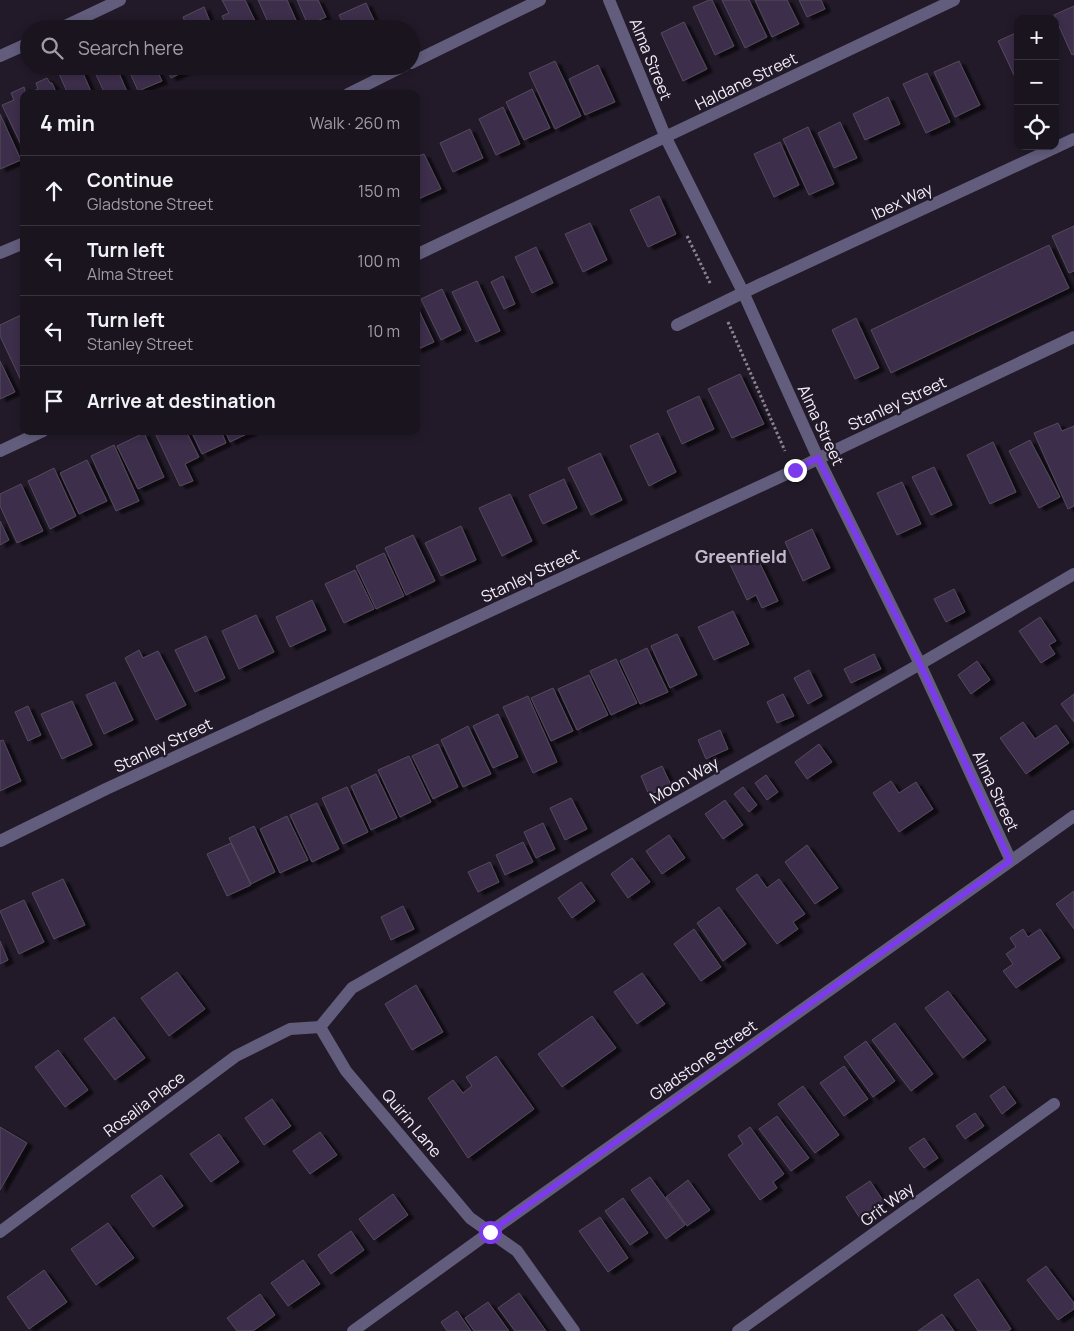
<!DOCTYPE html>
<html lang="en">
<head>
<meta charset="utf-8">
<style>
	:root { --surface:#1a141f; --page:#27212c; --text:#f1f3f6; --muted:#9f9ea4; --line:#38333d }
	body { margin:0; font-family:Manrope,sans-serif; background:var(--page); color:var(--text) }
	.controls { position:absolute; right:15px; top:15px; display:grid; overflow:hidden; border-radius:10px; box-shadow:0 2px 8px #0003 }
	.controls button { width:45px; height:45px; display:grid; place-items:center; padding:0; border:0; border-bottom:1px solid var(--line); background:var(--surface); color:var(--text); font:25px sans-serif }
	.stop { position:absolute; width:15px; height:15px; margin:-11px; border:4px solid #7c3aed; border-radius:50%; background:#fff }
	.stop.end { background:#7c3aed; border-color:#fff; box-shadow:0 1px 5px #0008 }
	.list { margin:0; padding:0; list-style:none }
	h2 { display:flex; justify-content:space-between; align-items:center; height:65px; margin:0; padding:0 20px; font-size:21px }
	h2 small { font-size:16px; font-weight:400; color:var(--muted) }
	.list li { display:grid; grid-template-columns:32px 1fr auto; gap:15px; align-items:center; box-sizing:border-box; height:70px; padding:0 20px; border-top:1px solid var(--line) }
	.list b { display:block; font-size:19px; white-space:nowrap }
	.list p { margin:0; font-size:16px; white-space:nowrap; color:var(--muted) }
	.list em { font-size:16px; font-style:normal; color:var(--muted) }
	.icon { flex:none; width:28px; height:28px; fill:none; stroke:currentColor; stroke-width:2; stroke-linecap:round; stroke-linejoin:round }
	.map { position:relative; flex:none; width:1074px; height:1331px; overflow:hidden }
	.search { position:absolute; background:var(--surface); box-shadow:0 2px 8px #0003; left:20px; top:20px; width:400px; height:55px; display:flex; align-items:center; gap:12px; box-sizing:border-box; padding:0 18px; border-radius:28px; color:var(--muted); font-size:19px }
	.panel { position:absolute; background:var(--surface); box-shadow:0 2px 8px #0003; left:20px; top:90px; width:400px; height:345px; border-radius:10px }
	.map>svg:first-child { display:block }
	.building { fill:#3e2f4b; stroke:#534a5b; filter:url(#shadow) }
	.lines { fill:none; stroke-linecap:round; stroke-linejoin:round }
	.path { stroke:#8a8390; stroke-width:3; stroke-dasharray:2.5 2.5; stroke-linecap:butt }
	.minor { stroke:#635d7d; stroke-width:12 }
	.route { stroke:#7c3aed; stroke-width:6 }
	.labels { text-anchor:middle; stroke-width:4.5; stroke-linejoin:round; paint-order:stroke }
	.street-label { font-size:16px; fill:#f3eef8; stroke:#221a29 }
	.neighbourhood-label { font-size:18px; font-weight:bold; fill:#c4bace; stroke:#221a29 }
</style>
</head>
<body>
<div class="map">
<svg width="1074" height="1331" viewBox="0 0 1074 1331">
	<defs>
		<filter id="shadow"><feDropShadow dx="5.5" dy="3" stdDeviation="1" flood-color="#0009"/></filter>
	</defs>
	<rect width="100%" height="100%" fill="#221a29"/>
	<path class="building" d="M222,0h23l14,29h-31l-6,-13 7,-3z
		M258,0h29l13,29h-29z
		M297,0h21l8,17 -18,8z
		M709,0h3l22,46 -19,9 -22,-48z
		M722,0h27l18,37 -22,11z
		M755,0h32l12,24 -27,13z
		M799,0h22l4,9 -18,8z
		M366,3l12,26h-32l-7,-14z
		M1074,6v48l-2,1 -18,-40z
		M204,7l9,22h-25l-5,-12z
		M684,22l23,47 -24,12 -22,-48z
		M1018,32v41l-4,2 -16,-34z
		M555,61l26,55 -26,13 -26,-56z
		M959,61l21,44 -25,12 -21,-45z
		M598,65l17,37 -30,13 -16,-36z
		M77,66h3l12,28h-24l-9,-20z
		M92,66h24l12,28h-23z
		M127,66h28l7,15 -24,10z
		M165,66h28l1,1 -23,11z
		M927,73l23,49 -24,11 -23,-49z
		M47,78l3,5h2l5,11h-30l11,-5 -2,-6z
		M24,87l2,7h-2v57l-22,-46 12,-5 -3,-7z
		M532,89l18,39 -26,12 -18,-38z
		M888,97l12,27 -35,16 -12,-26z
		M503,107l17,37 -24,11 -17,-36z
		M0,114l21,46 -21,9z
		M840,122l17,36 -23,10 -16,-35z
		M808,127l26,57 -25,11 -26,-56z
		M470,129l13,29 -30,14 -13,-29z
		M780,142l19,43 -25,12 -20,-43z
		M424,154l17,35 -25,11v-43z
		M659,196l17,38 -28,13 -18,-37z
		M590,223l17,37 -24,12 -18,-38z
		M1074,226v45l-5,2 -17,-37z
		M1049,245l20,43 -178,85 -20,-43z
		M536,247l17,36 -21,10 -17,-36z
		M503,276l12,28 -11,5 -13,-27z
		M477,281l23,50 -24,11 -24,-50z
		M442,289l19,41 -20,10 -20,-41z
		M416,304l18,38 -18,8z
		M21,315l3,5v67l-24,-51v-11z
		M856,318l23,50 -24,11 -23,-49z
		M0,361l15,31 -15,7z
		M740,374l24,50 -32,14 -24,-49z
		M699,396l15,33 -32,15 -15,-33z
		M1058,423l4,8 12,-5v80l-6,3 -34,-76z
		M154,431h32l13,26 -14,7 8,17 -13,5z
		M191,431h30l5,12 -24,11z
		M225,431h28l-23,11z
		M144,433l20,44 -26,12 -21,-43z
		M658,433l18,39 -27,14 -19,-40z
		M1030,440l30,57 -21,11 -30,-57z
		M993,442l23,50 -26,12 -23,-49z
		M114,445l25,56 -23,10 -25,-55z
		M600,453l22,47 -31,15 -23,-47z
		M87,460l20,41 -28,13 -19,-41z
		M934,467l18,38 -21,10 -19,-38z
		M54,468l22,48 -26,13 -22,-48z
		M564,479l13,29 -34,16 -14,-29z
		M902,482l19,42 -24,11 -20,-42z
		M21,484l22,47 -26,12 -17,-37v-12z
		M510,494l22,47 -30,15 -23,-48z
		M0,521l9,19 -9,5z
		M461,526l15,34 -35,16 -16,-33z
		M812,529l18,39 -27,13 -18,-39z
		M413,535l22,46 -29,14 -21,-47z
		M754,551l24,50 -16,7 -6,-13 -9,5 -18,-38z
		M384,553l20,43 -28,13 -20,-43z
		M355,570l19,39 -30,14 -19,-39z
		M954,589l11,23 -19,10 -12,-23z
		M312,600l14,30 -36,17 -14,-30z
		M733,611l16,33 -35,16 -16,-33z
		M256,615l18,37 -35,17 -17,-38z
		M1040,617l16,24 -7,4 6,9 -14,9 -22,-32z
		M677,634l20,41 -27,13 -19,-42z
		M206,636l19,42 -30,14 -20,-42z
		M647,648l21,44 -28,12 -20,-43z
		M139,650l4,8 15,-7 28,54 -30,15 -31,-62z
		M874,654l7,15 -30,14 -7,-14z
		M616,659l21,44 -26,12 -21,-44z
		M977,661l13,19 -19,14 -13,-19z
		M809,670l13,26 -14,8 -14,-26z
		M589,675l19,40 -31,15 -19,-41z
		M115,682l18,38 -29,14 -18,-39z
		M553,688l20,43 -22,10 -20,-43z
		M783,694l11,22 -17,7 -10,-21z
		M1074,694v28l-13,-18z
		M528,696l29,66 -24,11 -30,-66z
		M72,701l20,44 -30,14 -21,-45z
		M28,706l13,29 -13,6 -13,-29z
		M498,714l20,43 -25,11 -20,-42z
		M1023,722l12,17 21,-14 13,18 -43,31 -26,-36z
		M468,726l23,48 -28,13 -22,-47z
		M720,730l8,19 -22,10 -8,-19z
		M3,740l18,41 -21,10v-50z
		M438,744l20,43 -25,12 -21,-43z
		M819,744l13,18 -25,17 -12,-17z
		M409,756l22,46 -31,15 -22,-47z
		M662,766l9,19 -22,10 -8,-19z
		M376,774l21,44 -26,12 -20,-44z
		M766,775l12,17 -11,8 -12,-17z
		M891,781l8,12 17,-11 17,27 -34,23 -26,-39z
		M347,787l21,45 -25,12 -21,-46z
		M743,787l14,18 -8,7 -15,-18z
		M571,798l16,31 -22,11 -15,-32z
		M725,800l18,25 -20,14 -18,-25z
		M317,803l22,46 -27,13 -22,-47z
		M287,816l21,44 -28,13 -20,-44z
		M543,823l12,26 -19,9 -12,-26z
		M254,826l21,46 -24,12 -22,-46z
		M669,835l16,23 -23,16 -16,-23z
		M523,842l10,20 -28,13 -9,-20z
		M231,843l20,42 -24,11 -20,-42z
		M807,845l31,43 -23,16 -30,-42z
		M632,858l18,24 -22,16 -17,-24z
		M490,862l9,20 -21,10 -10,-20z
		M757,874l10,14 12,-9 26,35 -12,8 5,7 -21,15 -41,-55z
		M63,879l22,46 -31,14 -22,-46z
		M581,882l14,19 -23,17 -14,-20z
		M1074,891v38l-18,-25z
		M24,900l20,42 -25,12 -19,-43z
		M403,906l11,23 -23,11 -10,-23z
		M719,907l27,37 -23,17 -26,-38z
		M694,929l27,38 -20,14 -27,-37z
		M1023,929l5,8 12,-8 20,29 -44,30 -13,-17 10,-7 -7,-10 10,-7 -6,-9z
		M0,941l8,19 -8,4z
		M177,972l28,37 -36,27 -28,-38z
		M642,973l23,31 -28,20 -23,-32z
		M416,985l27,47 -31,18 -27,-46z
		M948,991l38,49 -23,18 -38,-50z
		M592,1016l24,32 -54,39 -24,-33z
		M114,1017l31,41 -30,22 -31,-41z
		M895,1023l38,51 -22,17 -39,-51z
		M866,1041l29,40 -22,16 -29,-40z
		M58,1050l30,40 -23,17 -30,-40z
		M496,1056l38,53 -66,49 -40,-60 25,-18 10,13 9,-7 -6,-9z
		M844,1066l24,33 -24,17 -24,-33z
		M803,1086l36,49 -24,18 -37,-49z
		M1004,1086l12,17 -14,11 -12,-18z
		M272,1099l19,27 -27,19 -19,-27z
		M975,1113l9,13 -19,13 -9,-13z
		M777,1116l32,42 -18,13 -32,-42z
		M0,1127l27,16 -27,47z
		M750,1127l34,47 -11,8 4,6 -17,12 -32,-45 15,-11 -5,-8z
		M320,1132l17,23 -27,19 -17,-23z
		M219,1134l20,28 -28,20 -21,-28z
		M924,1138l14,20 -14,10 -15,-20z
		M161,1175l22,31 -30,21 -22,-31z
		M650,1177l35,48 -19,14 -35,-49z
		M688,1180l22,30 -23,16 -21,-29z
		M870,1181l14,21 -24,16 -14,-21z
		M393,1194l15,21 -34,25 -15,-21z
		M623,1198l25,35 -18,12 -25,-34z
		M600,1217l28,41 -20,14 -29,-41z
		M108,1223l26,35 -38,27 -25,-36z
		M351,1231l13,19 -33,24 -13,-19z
		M303,1260l17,24 -32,22 -17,-23z
		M1046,1266l28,37v6l-16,11 -31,-40z
		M44,1270l23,32 -38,27 -22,-32z
		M978,1279l33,50 -3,2h-30l-24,-36z
		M519,1293l27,38h-31l-17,-23z
		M260,1294l15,21 -22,16h-16l-10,-13z
		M488,1302l21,29h-35l-9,-13z
		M457,1311l14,20h-24l-6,-9z
		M942,1314l12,17h-36z"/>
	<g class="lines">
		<path class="path" d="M687,236l24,49
			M728,322l57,129"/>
		<path class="minor" d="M609,0l57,138 77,154 75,166 102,206 91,197
			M59,29l61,-29
			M0,56l29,-13
			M411,63l129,-63
			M348,94l56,-28
			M0,253l24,-10
			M416,255l538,-255
			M677,325l84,-41 313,-145
			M0,451l43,-20
			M0,841l106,-52 689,-319 45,-22 234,-111
			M320,1027l32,-39 568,-324 154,-90
			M320,1027l26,44 124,147 47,33 57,80
			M0,1232l236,-176 54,-27 30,-2
			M353,1331l137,-99 584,-416
			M738,1331l316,-227"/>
	</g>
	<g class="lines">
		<path class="route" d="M490,1232l520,-371 -90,-197 -102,-206 -23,12"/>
	</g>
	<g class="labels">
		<g class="street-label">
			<text transform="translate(651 59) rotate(68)" y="6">Alma Street</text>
			<text transform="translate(746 81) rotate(-26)" y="6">Haldane Street</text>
			<text transform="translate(902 201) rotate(-25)" y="6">Ibex Way</text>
			<text transform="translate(897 403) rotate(-25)" y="6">Stanley Street</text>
			<text transform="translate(821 425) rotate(65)" y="6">Alma Street</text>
			<text transform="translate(530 575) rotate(-25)" y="6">Stanley Street</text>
			<text transform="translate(163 745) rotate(-25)" y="6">Stanley Street</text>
			<text transform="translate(684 780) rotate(-30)" y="6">Moon Way</text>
			<text transform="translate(996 791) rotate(65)" y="6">Alma Street</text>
			<text transform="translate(703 1060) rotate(-35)" y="6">Gladstone Street</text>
			<text transform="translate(144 1104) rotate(-37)" y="6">Rosalia Place</text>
			<text transform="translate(412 1123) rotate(50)" y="6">Quirin Lane</text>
			<text transform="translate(887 1204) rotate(-36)" y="6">Grit Way</text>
		</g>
		<g class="neighbourhood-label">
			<text x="741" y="563">Greenfield</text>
		</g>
	</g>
</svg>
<div class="controls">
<button>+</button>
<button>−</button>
<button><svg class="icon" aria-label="locate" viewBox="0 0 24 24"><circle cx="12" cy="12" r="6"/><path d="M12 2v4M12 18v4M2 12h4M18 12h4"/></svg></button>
</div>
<div class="stop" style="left:490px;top:1232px"></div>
<div class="stop end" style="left:795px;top:470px"></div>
<div class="search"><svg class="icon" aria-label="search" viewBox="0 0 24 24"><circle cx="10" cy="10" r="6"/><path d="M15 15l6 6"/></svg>Search here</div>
<section class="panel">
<h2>4 min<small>Walk · 260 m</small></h2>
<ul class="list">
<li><svg class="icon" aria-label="ahead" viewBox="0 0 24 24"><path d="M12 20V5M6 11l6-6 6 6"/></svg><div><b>Continue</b><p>Gladstone Street</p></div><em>150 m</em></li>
<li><svg class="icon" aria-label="left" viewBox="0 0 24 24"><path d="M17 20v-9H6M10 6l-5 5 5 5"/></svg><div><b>Turn left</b><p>Alma Street</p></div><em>100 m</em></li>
<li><svg class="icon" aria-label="left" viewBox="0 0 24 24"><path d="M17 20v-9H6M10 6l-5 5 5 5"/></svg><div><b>Turn left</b><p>Stanley Street</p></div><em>10 m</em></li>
<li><svg class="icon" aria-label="arrive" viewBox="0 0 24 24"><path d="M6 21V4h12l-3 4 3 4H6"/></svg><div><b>Arrive at destination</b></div></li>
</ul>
</section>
</div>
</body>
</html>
